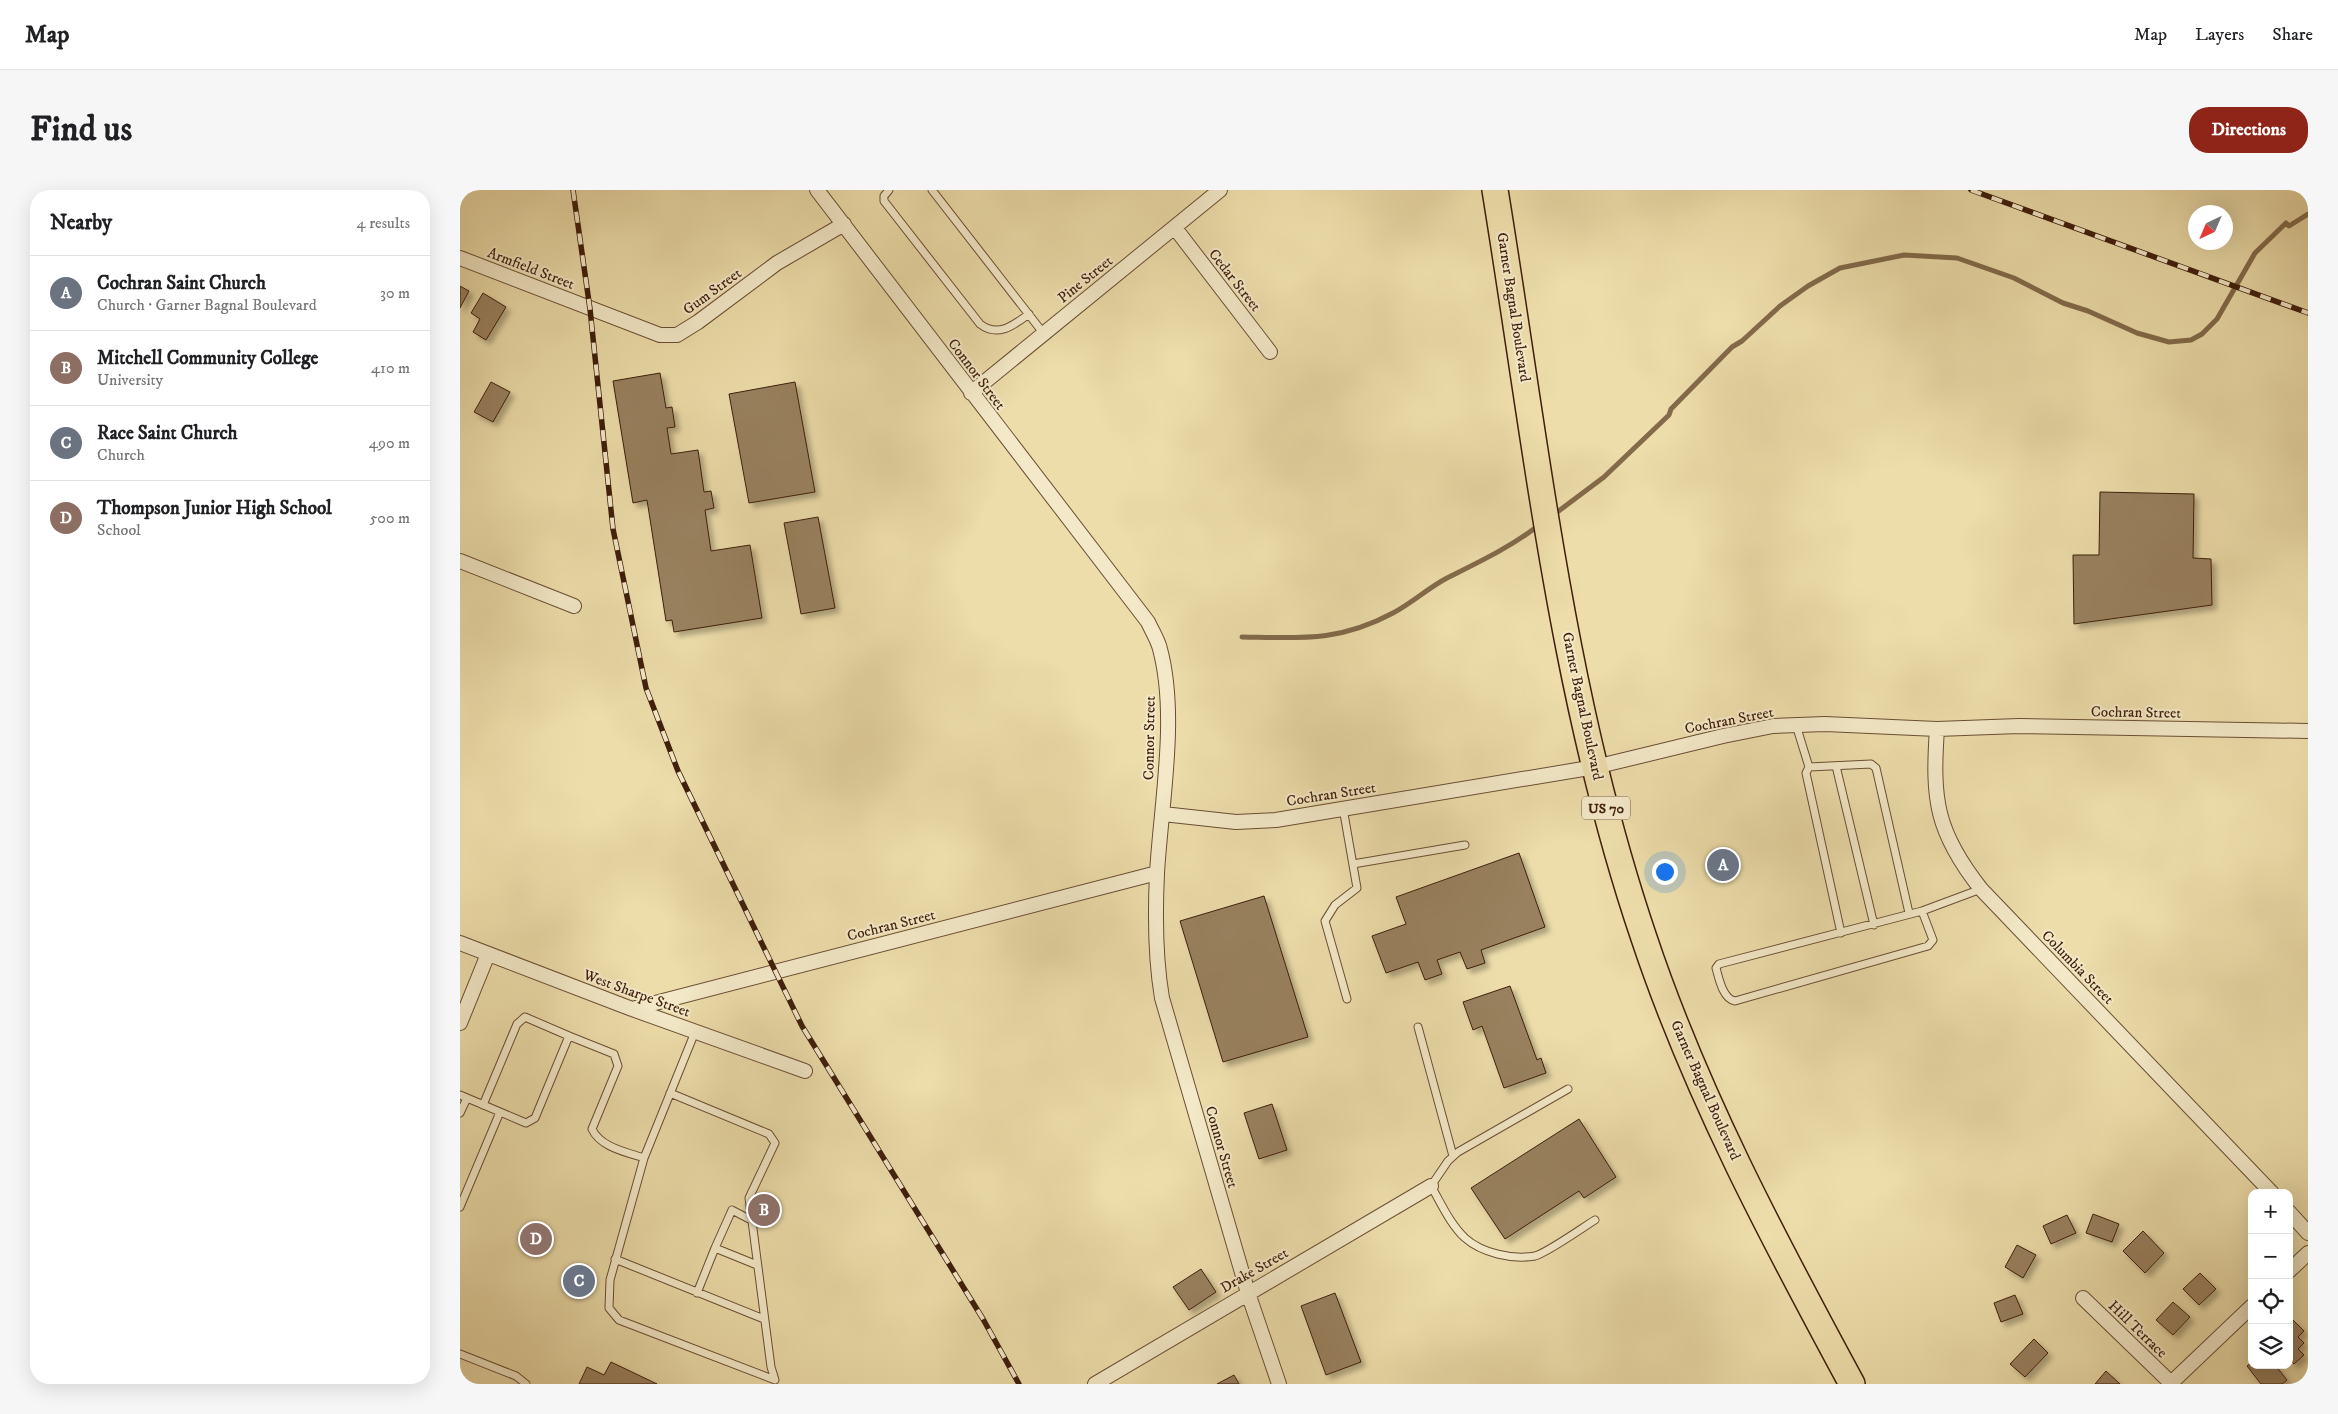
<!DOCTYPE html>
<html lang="en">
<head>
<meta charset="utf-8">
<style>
	:root { --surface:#fff; --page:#f6f6f6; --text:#202124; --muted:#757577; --line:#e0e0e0; --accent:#8f2418 }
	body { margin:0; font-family:"IM FELL DW Pica",serif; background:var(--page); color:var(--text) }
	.controls { position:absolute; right:15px; bottom:15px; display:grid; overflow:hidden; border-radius:10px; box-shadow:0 5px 20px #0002 }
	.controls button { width:45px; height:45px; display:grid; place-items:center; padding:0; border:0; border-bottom:1px solid var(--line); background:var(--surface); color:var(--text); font:25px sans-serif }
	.compass { position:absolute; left:1728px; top:15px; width:45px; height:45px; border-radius:50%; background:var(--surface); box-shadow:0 5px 20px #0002; rotate:224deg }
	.you { position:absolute; left:1204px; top:681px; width:18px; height:18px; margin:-12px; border:4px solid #fff; border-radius:50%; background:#1a73e8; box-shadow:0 0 0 8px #1a73e833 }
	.badge { display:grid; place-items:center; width:32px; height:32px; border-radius:50%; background:var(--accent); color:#fff; font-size:16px; font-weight:700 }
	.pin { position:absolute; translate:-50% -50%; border:2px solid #fff; box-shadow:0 1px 5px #0006 }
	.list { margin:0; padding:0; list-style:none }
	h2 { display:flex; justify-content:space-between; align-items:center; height:65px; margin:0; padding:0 20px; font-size:21px }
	h2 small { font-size:16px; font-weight:400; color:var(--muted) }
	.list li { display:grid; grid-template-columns:32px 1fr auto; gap:15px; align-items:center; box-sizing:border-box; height:75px; padding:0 20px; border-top:1px solid var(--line) }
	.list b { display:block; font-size:19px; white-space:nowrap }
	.list p { margin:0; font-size:16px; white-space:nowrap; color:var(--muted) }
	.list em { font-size:16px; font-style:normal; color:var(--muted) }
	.icon { flex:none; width:28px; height:28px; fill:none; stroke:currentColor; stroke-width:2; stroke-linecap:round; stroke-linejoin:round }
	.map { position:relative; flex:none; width:1848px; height:1194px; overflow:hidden; border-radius:20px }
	header { display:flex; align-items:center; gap:30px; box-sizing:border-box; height:70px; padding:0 25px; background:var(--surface); border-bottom:1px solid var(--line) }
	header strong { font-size:24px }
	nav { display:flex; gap:28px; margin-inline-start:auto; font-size:18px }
	.intro { display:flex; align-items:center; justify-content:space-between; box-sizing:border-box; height:120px; padding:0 30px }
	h1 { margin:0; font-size:35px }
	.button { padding:12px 22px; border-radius:20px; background:var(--accent); color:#fff; font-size:18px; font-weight:700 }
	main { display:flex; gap:30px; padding:0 30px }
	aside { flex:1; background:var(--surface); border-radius:20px; box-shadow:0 5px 20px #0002 }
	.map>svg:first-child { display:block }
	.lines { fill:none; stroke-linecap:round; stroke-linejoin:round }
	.stream { stroke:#836a4a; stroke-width:5 }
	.building { fill:#99815e; stroke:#3f1e0c; filter:url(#shadow) }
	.lane-casing { stroke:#6a4e34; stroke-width:9 }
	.street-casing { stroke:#6a4e34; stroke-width:16 }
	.highway-casing { stroke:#3f1e0c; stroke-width:28 }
	.lane { stroke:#f3e9c8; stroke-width:7 }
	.street { stroke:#f3e9c8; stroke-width:14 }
	.highway { stroke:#ecddaa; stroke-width:25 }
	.rail-casing { stroke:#3f1e0c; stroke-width:5.5 }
	.rail { stroke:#f3e9c8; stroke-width:4; stroke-dasharray:11; stroke-linecap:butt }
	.labels { text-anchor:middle; stroke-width:4; stroke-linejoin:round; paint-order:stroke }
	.shield { fill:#f3e9c8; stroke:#755b44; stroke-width:1 }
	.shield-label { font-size:14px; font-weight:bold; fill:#3f1e0c }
	.street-label { font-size:15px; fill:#3f1e0c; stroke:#f3e9c8 }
</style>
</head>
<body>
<header>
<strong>Map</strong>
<nav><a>Map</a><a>Layers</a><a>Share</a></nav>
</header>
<div class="intro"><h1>Find us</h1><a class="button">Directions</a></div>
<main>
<aside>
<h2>Nearby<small>4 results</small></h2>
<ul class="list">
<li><span class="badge" style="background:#6b7280">A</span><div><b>Cochran Saint Church</b><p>Church · Garner Bagnal Boulevard</p></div><em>30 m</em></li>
<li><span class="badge" style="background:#8d6e63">B</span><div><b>Mitchell Community College</b><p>University</p></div><em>410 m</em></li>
<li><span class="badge" style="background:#6b7280">C</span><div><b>Race Saint Church</b><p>Church</p></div><em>490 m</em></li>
<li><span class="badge" style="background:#8d6e63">D</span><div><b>Thompson Junior High School</b><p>School</p></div><em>500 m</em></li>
</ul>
</aside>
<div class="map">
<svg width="1848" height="1194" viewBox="0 0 1848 1194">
	<defs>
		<filter id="shadow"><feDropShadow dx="4.5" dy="4.5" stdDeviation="2.5" flood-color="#0004"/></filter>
	</defs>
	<rect width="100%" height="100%" fill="#ecddaa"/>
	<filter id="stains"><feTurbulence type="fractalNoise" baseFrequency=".004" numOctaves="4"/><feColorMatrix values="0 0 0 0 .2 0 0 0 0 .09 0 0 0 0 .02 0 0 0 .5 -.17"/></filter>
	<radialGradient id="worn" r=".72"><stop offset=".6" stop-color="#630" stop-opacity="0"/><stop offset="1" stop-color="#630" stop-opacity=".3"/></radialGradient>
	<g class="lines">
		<path class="stream" d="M1092,326l52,-39 65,-62 2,-6 61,-62 10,-6 38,-35 28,-20 32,-18 64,-13 53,3 57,20 49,25 25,8 49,22 32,9 22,-2 11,-6 15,-15 38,-66 31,-30 3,3 19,-12
			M782,447c59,1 97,5 151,-24 19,-10 35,-25 54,-35 32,-16 64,-31 92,-53"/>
	</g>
	<path class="building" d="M0,96l9,5 -9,17z
		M23,103l23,14 -20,33 -13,-8 7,-13 -9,-6z
		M200,183l6,35 6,-1 3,20 -8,1 4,26 27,-4 6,42 7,-1 3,17 -9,2 6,41 39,-6 12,73 -88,14 -2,-12 -6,1 -19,-121 -14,3 -20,-122z
		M31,192l19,10 -17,30 -19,-10z
		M335,192l20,110 -66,11 -20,-109z
		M1640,302l94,2 -1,64 18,1 1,46 -138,19 -1,-69h26z
		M358,327l17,91 -34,6 -17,-91z
		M1059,663l26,74 -64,23 4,13 -18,6 -7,-17 -23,8 5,14 -17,6 -7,-18 -32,11 -14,-37 34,-12 -10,-27z
		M804,706l44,141 -85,25 -43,-141z
		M1050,796l27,74 4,-2 5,15 -42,15 -22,-62 -9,4 -10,-28z
		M812,914l15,46 -28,9 -15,-46z
		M1119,929l37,58 -32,21 -5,-7 -74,48 -34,-51z
		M1633,1024l26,10 -7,18 -26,-9z
		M1607,1025l9,18 -25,11 -8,-18z
		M1683,1041l21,22 -19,20 -22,-22z
		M1557,1055l19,10 -13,23 -18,-11z
		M741,1079l15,23 -27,18 -16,-23z
		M1740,1083l16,16 -17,16 -16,-16z
		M875,1103l26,69 -35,13 -25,-69z
		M1555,1105l8,19 -22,8 -7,-19z
		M1713,1112l17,15 -17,18 -17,-15z
		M1832,1129l12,12 -6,6 6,6 -6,6 6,6 -10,9 -5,-5v-37z
		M1574,1149l14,14 -23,24 -15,-13z
		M151,1172l46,22h-78l8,-17 17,8z
		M1792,1172v3h23l12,15 -5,4h-21l-14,-18z
		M1646,1181l14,13h-25z
		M774,1185l5,9h-22z"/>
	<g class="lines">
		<defs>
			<path id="lane" d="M429,0l-5,6v5l96,123c18,14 34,1 49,-10
				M472,0l112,144
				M1336,535l13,42
				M1376,576l38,159
				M883,618l14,80 -22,17 -10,16 22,78
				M893,674l112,-19
				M1462,721l11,29 -5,6 -193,55c-12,-2 -16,-22 -19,-33l3,-4 203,-53 59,-22
				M1381,743l-35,-160 3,-6 62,-3 5,4 33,145
				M958,837l35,129
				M1108,899l-110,63 -10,9 -17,25c10,17 19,38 34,52 17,15 47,22 70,18 12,-3 47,-28 60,-36
				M0,905l66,28 9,-5 34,-82 45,18 4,12 -26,63c8,18 34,23 52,29l51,-126
				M23,915l34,-81 8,-7 44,19
				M0,923l7,-15
				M184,968l-34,122 -1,28 10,12 156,60 -4,-13 -22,-169 26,-55 -6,-9 -99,-41
				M0,1017l40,-95
				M255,1058l17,-38 19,10
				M155,1069l149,60
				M237,1103l18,-45 42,17
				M0,1164l56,22 10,8"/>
			<path id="street" d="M357,0l331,432c4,9 10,18 12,27 18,67 1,155 -3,224 -2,42 -2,84 5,125l86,295 31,91
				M715,38l95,124
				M0,68l200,77h17l21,-13 79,-59 67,-39
				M511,203l249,-203
				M0,371l114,45
				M1477,539c-5,71 -1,103 44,160l291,304
				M703,624l73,8 40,-2 319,-53 128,-31 50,-10 52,-2 112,5 82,-3 289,5
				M0,753l172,66 173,62
				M172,819l525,-136
				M0,833l28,-69
				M1829,1022l19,21
				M1829,1081l19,-18
				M1623,1108l88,85
				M635,1194l336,-198
				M1710,1194l82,-78"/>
			<path id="highway" d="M1035,0c41,251 67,507 149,748 52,156 130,302 208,446"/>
		</defs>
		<use href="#lane" class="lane-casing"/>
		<use href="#street" class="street-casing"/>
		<use href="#highway" class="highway-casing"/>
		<use href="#lane" class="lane"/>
		<use href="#street" class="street"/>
		<use href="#highway" class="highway"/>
		<defs>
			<path id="rail" d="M113,0l17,119 23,220 33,159 32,83 124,255 181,293 36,65
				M1511,0l337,123"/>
		</defs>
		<use href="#rail" class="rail-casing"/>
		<use href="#rail" class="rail"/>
	</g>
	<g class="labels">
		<rect class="shield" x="1122" y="606.5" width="48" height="23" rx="4"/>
		<g class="shield-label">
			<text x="1146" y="623">US 70</text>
		</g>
		<g class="street-label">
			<text transform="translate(71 78) rotate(21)" y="5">Armfield Street</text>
			<text transform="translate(625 89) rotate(-39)" y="5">Pine Street</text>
			<text transform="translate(775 90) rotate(52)" y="5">Cedar Street</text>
			<text transform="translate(252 101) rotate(-36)" y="5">Gum Street</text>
			<text transform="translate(1054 117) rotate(81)" y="5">Garner Bagnal Boulevard</text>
			<text transform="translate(517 184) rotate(53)" y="5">Connor Street</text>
			<text transform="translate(1123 516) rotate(78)" y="5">Garner Bagnal Boulevard</text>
			<text transform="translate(1676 522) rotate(1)" y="5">Cochran Street</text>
			<text transform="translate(1269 530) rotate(-11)" y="5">Cochran Street</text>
			<text transform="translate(689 548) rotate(-89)" y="5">Connor Street</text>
			<text transform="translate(871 604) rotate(-9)" y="5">Cochran Street</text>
			<text transform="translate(431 735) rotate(-14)" y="5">Cochran Street</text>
			<text transform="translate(1618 777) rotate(46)" y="5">Columbia Street</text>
			<text transform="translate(177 803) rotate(20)" y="5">West Sharpe Street</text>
			<text transform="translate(1246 900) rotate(66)" y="5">Garner Bagnal Boulevard</text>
			<text transform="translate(762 957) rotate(74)" y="5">Connor Street</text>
			<text transform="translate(794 1080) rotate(-30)" y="5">Drake Street</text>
			<text transform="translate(1678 1139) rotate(44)" y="5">Hill Terrace</text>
		</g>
	</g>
	<rect width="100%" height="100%" filter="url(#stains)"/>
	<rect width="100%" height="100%" fill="url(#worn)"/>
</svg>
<div class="controls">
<button>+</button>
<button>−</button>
<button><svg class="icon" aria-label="locate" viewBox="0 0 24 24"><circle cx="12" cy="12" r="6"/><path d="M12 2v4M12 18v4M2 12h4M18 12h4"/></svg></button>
<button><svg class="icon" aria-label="layers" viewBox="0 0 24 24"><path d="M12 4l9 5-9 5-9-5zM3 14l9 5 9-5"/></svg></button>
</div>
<svg class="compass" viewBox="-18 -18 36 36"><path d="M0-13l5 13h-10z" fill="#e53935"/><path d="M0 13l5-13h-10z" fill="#757577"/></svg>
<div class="you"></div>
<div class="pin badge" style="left:1263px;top:675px;background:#6b7280">A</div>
<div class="pin badge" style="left:304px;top:1020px;background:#8d6e63">B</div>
<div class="pin badge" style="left:119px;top:1091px;background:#6b7280">C</div>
<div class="pin badge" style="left:76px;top:1049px;background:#8d6e63">D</div>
</div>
</main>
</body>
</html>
